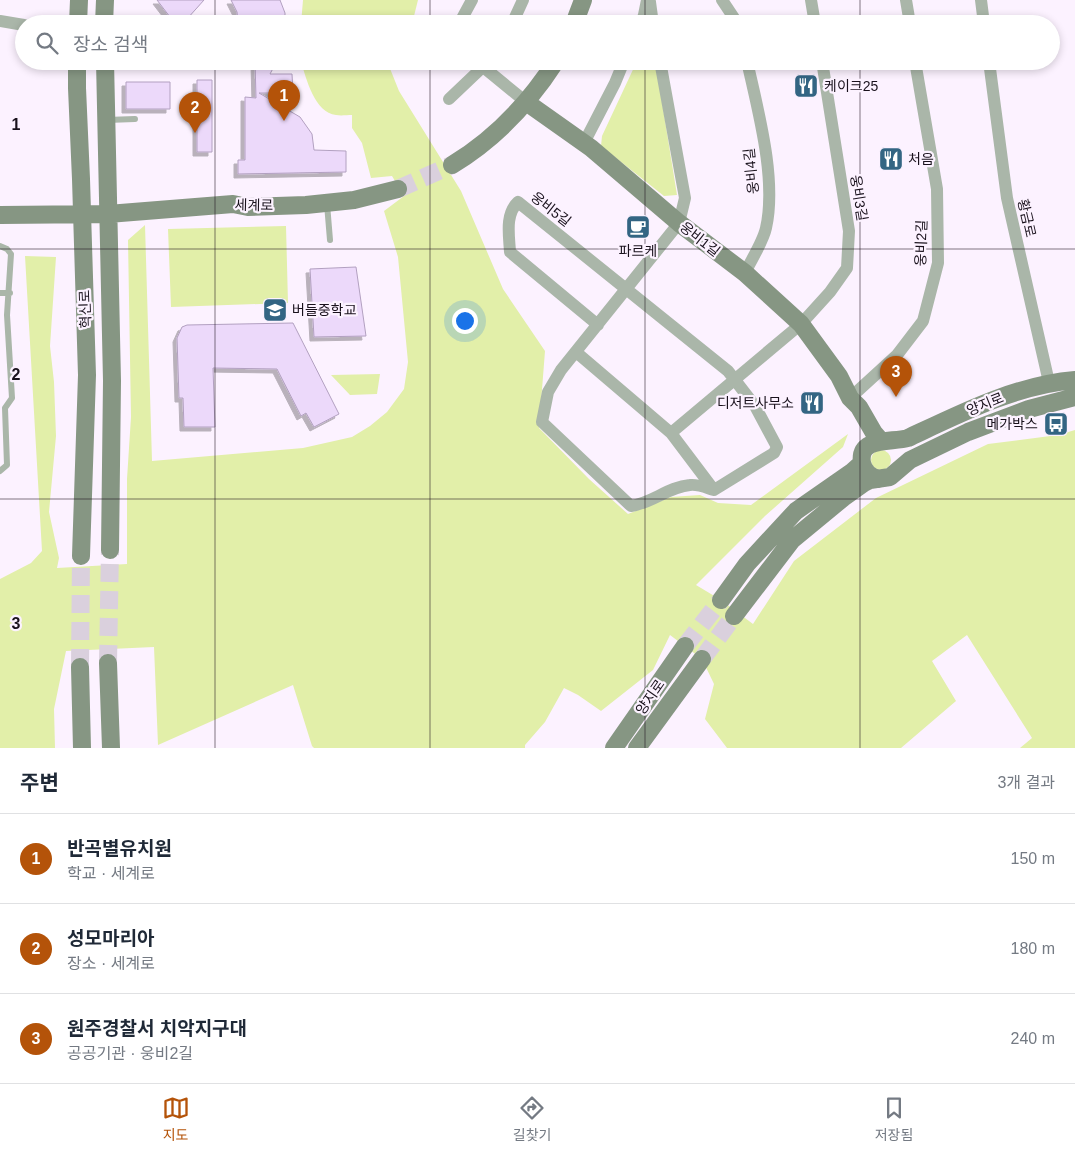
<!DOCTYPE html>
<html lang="ko">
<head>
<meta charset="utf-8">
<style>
	:root { --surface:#fff; --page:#f6f6f7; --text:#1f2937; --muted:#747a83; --line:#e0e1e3; --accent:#b45309 }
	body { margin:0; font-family:Arial,"Noto Sans KR",sans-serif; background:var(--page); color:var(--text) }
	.you { position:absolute; left:464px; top:320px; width:18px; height:18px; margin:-12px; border:4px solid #fff; border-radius:50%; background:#1a73e8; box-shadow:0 0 0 8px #1a73e833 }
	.badge { display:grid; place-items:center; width:32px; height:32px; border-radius:50%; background:var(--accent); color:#fff; font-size:16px; font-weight:700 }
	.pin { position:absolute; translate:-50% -41px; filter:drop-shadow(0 1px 2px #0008) }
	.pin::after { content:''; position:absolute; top:26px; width:18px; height:15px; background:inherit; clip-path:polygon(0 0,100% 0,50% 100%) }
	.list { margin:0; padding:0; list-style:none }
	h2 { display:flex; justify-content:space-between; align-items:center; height:65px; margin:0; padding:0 20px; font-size:21px }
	h2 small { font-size:16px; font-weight:400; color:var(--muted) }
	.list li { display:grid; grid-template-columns:32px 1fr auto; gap:15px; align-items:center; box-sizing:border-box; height:90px; padding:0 20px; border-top:1px solid var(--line) }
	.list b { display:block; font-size:19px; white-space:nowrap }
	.list p { margin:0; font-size:16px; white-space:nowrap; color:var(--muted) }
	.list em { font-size:16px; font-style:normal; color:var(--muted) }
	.icon { flex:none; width:28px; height:28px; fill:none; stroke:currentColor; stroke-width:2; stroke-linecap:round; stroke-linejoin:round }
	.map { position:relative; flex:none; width:1075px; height:748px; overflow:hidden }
	.search { position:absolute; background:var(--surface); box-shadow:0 2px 8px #0003; left:15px; right:15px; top:15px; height:55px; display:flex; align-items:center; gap:12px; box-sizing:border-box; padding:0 18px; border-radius:28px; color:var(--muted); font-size:19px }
	.sheet { height:335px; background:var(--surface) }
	nav { display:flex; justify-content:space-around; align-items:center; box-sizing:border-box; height:70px; border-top:1px solid var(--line); background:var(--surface); font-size:14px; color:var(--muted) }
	nav a { display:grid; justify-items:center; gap:2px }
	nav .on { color:var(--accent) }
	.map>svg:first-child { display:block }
	.green { fill:#e2efa9 }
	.building { fill:#ecd9fa; stroke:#b2a0c0; filter:url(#shadow) }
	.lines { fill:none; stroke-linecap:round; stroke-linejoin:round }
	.secondary-tunnel { stroke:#dad0dd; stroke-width:18; stroke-dasharray:18 9; stroke-linecap:butt }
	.lane { stroke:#aab6a9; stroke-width:6 }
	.street { stroke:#aab6a9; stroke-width:12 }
	.secondary { stroke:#869683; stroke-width:18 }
	.grid { fill:none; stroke:#19111c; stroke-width:1; stroke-opacity:0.55 }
	.labels { text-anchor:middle; stroke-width:4.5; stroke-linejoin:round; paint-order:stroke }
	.poi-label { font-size:14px; fill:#19111c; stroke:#fcf2ff; text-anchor:start }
	.street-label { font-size:14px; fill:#19111c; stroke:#fcf2ff }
	.grid-label { font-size:16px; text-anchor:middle; font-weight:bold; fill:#19111c; stroke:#fcf2ff; stroke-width:4.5; stroke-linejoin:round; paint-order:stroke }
</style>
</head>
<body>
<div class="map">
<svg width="1075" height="748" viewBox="0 0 1075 748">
	<defs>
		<filter id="shadow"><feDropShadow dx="-4" dy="4" stdDeviation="0" flood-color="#0004"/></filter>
	</defs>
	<rect width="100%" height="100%" fill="#fcf2ff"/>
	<path class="green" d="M303,0h115l-6,24h-111z
		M301,61h86l12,30 62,100 42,98 42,62 -6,77 50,51 39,35 43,-17 29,-2 18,8 33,2 97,-71 -5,13 -78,69 -69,69 25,15 32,24 41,-63 82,-63 112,-54 70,-9 17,-5v318h-55l12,-10 -65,-103 -35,26 24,40 -55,47h-174l-22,-29 9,-35 -12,-25 -32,-24 -17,35 -52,41 -23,-16 -14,-7 -19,34 -20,23v3h-211l-2,-2 -19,-61 -135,60 -4,-98 -88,4 -12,58 1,39h-55v-169l31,-16 11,-12 -17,-295 31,1 -6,89 4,36 2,54 -7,76 10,46 -2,10 70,-4v-85l4,-62 -3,-177 17,-15 7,236 151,-13 49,-11 18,-11 17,-14 17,-23 4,-27 -10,-105 -14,-46 20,-15 -12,-20 -21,2 -9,-35 -10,-15v-13c-5,0 -11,1 -16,0 -21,-2 -30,-36 -35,-54z
		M637,61h15l5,10 20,124 -13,1 -63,-50 1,-10z
		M286,226l2,77 -117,4 -3,-78z
		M380,374l-3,20 -27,1 -19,-20z
		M871 460a10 10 0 1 1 20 0a10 10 0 1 1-20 0Z"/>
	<path class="building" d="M157,0h47l-17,19 -8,5h-20l11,-7z
		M231,0h49l5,13v11h-47l-1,-12z
		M255,61h22l-7,13h22l1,19h-34l41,24 12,17 2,16 32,1v21l-108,2v-14h7v-63l11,1z
		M197,80h15v72h-15z
		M126,82h44v27h-44z
		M356,267l10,69 -52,1 -4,-68z
		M293,323l46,91 -25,13 -8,-14 -5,3 -24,-47 -64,-1 2,59h-31l-1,-29h-4l-2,-60 5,-11 5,-2z"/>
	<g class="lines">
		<path class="secondary-tunnel" d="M398,189l54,-24
			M685,646l36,-46
			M702,659l32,-43
			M108,663l2,-113
			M80,667l1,-111"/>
		<path class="lane" d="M107,120l28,-1
			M327,204l3,36
			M0,246l7,3 4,5 -4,61 5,83 -7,10 2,57 -7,6
			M0,293h10"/>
		<path class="street" d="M722,0l16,24
			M811,0l4,24
			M906,0l4,24
			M981,0l3,24
			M650,2l3,22
			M0,21l24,4
			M459,24l13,-24
			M512,24l11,-24
			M641,24l3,-9 3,-15
			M476,61l50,41
			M660,61l25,137 -6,25 -118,147 -13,22 -6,30 89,84c21,-3 37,-19 59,-21 8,-1 17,3 24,5
			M989,61l18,137 41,180
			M449,99l40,-38
			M584,143l31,-60 9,-22
			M745,273c6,-13 18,-31 21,-45 11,-49 -8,-117 -19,-167
			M598,325l-88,-73c-1,-17 -5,-38 8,-50l210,169 27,35 22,41 -3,6 -60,37
			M576,352l95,81 43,57
			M850,398l47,-43 26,-34 15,-58 -1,-74 -22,-128
			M671,433l130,-109 29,-32 17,-24 2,-37 -27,-170"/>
		<path class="secondary" d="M78,24l1,-24
			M104,24l1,-24
			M574,24l9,-24
			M77,61v27l4,91 6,196 -6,181
			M105,61l7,320 -2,169
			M526,102l65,46 88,75 66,50 56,51 38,52 11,22 9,9 15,26 7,8
			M452,165c43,-26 77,-62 104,-104
			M0,215l108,-1 125,-10 15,3 58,-2 48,-5 44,-11
			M879,479c-9,-2 -15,-7 -17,-16 -4,-27 30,-20 46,-25 53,-25 108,-53 167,-58
			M721,600l26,-36 49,-53 56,-39 10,-9
			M734,616l58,-76 51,-42 21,-15 6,-3 20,-3 20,-17 58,-28 61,-23 46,-12
			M108,663l3,85
			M80,667l2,81
			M614,748l71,-102
			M637,748l65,-89"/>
	</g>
	<path class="grid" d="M215,0v24M430,0v24M645,0v24M860,0v24M215,61v687M430,61v687M645,61v687M860,61v687M0,249h1075M0,499h1075"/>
	<defs>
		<symbol id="restaurant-square" viewBox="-11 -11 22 22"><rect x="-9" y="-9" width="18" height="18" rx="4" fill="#336583" stroke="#fcf2ff"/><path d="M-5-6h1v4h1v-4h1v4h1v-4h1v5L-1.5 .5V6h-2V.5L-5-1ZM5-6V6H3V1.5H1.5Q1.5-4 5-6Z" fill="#fff"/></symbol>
		<symbol id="cafe-square" viewBox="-11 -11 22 22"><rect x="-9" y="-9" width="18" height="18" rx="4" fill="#336583" stroke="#fcf2ff"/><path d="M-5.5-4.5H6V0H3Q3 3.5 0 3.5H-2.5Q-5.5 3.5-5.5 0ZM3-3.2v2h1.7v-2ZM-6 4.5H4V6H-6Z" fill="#fff"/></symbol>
		<symbol id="school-square" viewBox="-11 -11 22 22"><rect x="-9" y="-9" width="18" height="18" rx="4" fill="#336583" stroke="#fcf2ff"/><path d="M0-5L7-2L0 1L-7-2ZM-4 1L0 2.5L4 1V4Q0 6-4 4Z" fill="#fff"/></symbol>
		<symbol id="bus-square" viewBox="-11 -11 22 22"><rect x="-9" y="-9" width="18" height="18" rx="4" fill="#336583" stroke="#fcf2ff"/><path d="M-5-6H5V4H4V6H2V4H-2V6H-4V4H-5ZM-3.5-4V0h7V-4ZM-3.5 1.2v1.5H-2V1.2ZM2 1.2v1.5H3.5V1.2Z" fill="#fff"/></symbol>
	</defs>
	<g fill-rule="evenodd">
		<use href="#restaurant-square" x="792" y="72" width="28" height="28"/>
		<use href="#restaurant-square" x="877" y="145" width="28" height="28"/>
		<use href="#cafe-square" x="624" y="213" width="28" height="28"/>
		<use href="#school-square" x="261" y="296" width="28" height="28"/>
		<use href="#restaurant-square" x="798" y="389" width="28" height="28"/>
		<use href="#bus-square" x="1042" y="410" width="28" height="28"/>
	</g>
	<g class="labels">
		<g class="poi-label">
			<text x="824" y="91">케이크25</text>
			<text x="908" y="164">처음</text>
			<text x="638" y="256" text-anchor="middle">파르케</text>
			<text x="292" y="315">버들중학교</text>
			<text x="794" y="408" text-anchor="end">디저트사무소</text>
			<text x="1038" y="429" text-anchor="end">메가박스</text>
		</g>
		<g class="street-label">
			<text transform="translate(751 171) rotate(-96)" y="5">웅비4길</text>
			<text transform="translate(859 198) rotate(81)" y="5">웅비3길</text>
			<text transform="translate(254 205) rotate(1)" y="5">세계로</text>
			<text transform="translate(551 209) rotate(38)" y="5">웅비5길</text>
			<text transform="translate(1027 218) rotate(77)" y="5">황금로</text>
			<text transform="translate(700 239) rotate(38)" y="5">웅비1길</text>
			<text transform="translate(921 243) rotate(-88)" y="5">웅비2길</text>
			<text transform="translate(85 309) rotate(-92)" y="5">혁신로</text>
			<text transform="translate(985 404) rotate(-22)" y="5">양지로</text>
			<text transform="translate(650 697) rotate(-55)" y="5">양지로</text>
		</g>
	</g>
	<g class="grid-label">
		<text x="16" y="130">1</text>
		<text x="16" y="380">2</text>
		<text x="16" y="629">3</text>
	</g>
</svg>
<div class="you"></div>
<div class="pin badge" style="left:284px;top:121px">1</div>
<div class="pin badge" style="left:195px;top:133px">2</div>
<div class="pin badge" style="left:896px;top:397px">3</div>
<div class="search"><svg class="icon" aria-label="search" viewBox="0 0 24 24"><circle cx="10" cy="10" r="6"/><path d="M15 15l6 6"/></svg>장소 검색</div>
</div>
<section class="sheet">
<h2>주변<small>3개 결과</small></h2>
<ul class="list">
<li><span class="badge">1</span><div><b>반곡별유치원</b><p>학교 · 세계로</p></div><em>150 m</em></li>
<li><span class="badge">2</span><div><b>성모마리아</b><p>장소 · 세계로</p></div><em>180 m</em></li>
<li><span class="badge">3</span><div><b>원주경찰서 치악지구대</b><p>공공기관 · 웅비2길</p></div><em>240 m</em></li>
</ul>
</section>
<nav>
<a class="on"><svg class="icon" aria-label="map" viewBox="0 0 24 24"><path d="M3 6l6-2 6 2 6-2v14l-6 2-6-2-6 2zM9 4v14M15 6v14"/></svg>지도</a>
<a><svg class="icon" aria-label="directions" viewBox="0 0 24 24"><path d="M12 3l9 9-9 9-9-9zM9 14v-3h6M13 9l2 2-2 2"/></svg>길찾기</a>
<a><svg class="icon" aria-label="saved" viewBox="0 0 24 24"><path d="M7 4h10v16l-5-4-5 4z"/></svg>저장됨</a>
</nav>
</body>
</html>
